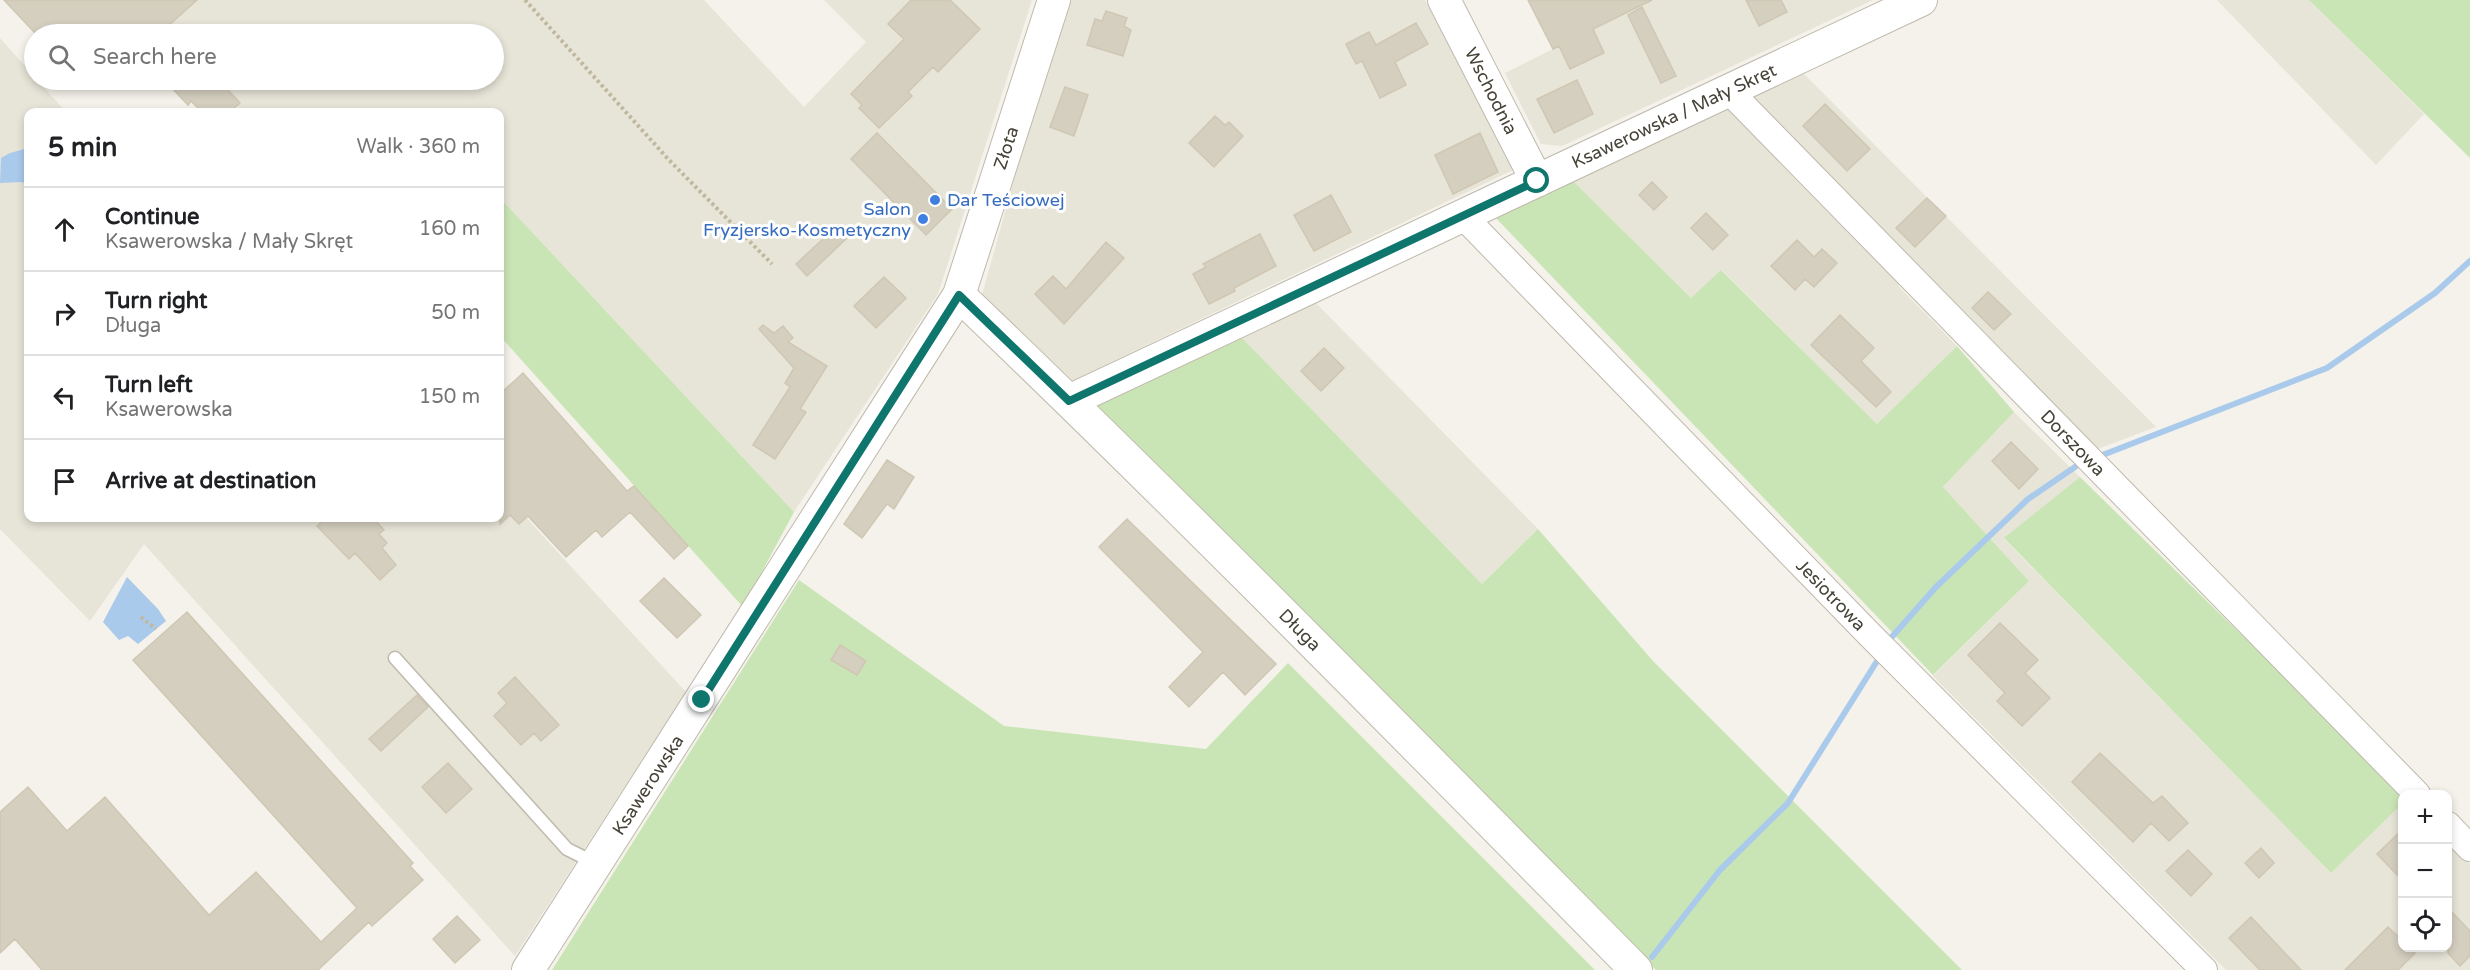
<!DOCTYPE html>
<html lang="en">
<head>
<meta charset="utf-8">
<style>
	:root { --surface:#fff; --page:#f2f2f2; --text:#202124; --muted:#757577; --line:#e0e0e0 }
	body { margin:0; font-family:"Varela Round",sans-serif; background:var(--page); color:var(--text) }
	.controls { position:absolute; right:18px; bottom:18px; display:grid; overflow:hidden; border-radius:12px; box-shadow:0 3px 9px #0003 }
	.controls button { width:54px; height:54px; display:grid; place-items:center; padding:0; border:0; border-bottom:2px solid var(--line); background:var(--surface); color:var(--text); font:30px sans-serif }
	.stop { position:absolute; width:18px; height:18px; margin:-14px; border:4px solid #0f766e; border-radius:50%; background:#fff }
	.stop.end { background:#0f766e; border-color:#fff; box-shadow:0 2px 6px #0008 }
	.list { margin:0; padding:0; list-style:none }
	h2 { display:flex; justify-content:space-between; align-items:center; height:78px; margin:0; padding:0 24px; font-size:26px }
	h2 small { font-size:20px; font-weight:400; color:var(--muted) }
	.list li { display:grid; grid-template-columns:39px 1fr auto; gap:18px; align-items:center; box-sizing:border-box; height:84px; padding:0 24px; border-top:2px solid var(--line) }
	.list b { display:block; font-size:22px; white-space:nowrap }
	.list p { margin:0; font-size:20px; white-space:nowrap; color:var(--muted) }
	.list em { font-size:20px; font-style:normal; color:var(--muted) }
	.icon { flex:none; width:33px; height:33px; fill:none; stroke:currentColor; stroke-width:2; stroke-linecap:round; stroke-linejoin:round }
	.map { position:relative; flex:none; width:2470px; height:970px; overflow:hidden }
	.search { position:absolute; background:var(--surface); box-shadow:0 3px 9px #0003; left:24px; top:24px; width:480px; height:66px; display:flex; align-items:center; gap:15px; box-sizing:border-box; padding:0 21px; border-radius:33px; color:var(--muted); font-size:22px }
	.panel { position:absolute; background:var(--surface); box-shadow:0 3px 9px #0003; left:24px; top:108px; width:480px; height:414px; border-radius:12px }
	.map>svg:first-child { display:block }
	.residential { fill:#e7e4d8 }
	.green { fill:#cae5b5 }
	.water { fill:#aacaec }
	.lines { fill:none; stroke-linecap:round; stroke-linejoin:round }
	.stream { stroke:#aacaec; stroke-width:6 }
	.building { fill:#d5cfc0; stroke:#cfc7b3; stroke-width:1.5 }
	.service-casing { stroke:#bfbaad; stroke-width:15 }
	.minor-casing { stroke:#bfbaad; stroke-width:28 }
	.tertiary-casing { stroke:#bfbaad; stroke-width:34 }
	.path { stroke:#bfb89f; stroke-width:4; stroke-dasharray:3 3; stroke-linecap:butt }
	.service { stroke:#fff; stroke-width:12 }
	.minor { stroke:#fff; stroke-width:26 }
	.tertiary { stroke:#fff; stroke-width:32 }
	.route { stroke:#0f766e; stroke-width:8 }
	.shop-dot { fill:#3f7fe0; stroke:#fff; stroke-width:2 }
	.labels { text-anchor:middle; stroke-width:6; stroke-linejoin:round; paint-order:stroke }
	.street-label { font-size:18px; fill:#474338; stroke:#fff }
	.shop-label { font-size:18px; fill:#366cbe; stroke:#fff; text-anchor:start }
</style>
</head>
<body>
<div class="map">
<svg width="2470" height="970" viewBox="0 0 2470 970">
	<rect width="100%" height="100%" fill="#f4f2ea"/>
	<path class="residential" d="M141,0h563l100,107 62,-65 -42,-42h208l-94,294 -144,218 -294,-314v-86h-257l-30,-32h281v-46h-322z
		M1069,0h356l88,170 -444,212 -87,-87 40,-144z
		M1651,0h222l-311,146 -21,-2 -36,-71z
		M2217,0h92l115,114 -48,51z
		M0,38l66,74h-38v406h472v-29l186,203 -171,264 -371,-412 -54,77 -90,-92z
		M1802,72l354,355 -64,24 -177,-183 -17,18 59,60 -80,78 -155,-154 -31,28 -118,-117z
		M1313,300l225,229 -56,55 -243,-249z
		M2014,412l66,65 -76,62 327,334 71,-69v144h46v-108l22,24v106h-244l-293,-294 96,-95 -86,-94z"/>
	<path class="green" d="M2309,0h161v158z
		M1573,181l118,117 30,-28 156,154 80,-78 57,66 -71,75 86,94 -96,94 -439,-459z
		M500,198l294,314 -51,95 -243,-271z
		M1239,335l243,249 56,-55 115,132 309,309h-306l-564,-567z
		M2080,477l324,317 -2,10 -71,69 -327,-335z
		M799,580l205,146 202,23 82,-86 307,307h-1043z"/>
	<path class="water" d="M28,148v36l-7,-2 -21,1 1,-25 9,-5z
		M127,577l31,32 8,12 -28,23 -10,-8 -9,4 -16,-18z"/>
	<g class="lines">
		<path class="stream" d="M2100,456l227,-88 108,-75 35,-32
			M1890,639l46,-52 92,-88 47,-32
			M1652,957l68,-87 68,-67 91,-145"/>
	</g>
	<path class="building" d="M4,0h193l-38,34h-123z
		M911,0h39l30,29 -42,43 -5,-5 -25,25 4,4 -33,32 -20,-20 3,-3 -11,-11 53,-55 -16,-15z
		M1528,0h124l-59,29 11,24 -34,16 -11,-23 -6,3z
		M1746,0h35l6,12 -28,14z
		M1642,7l34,69 -15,7 -33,-68z
		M1106,11l21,7 -3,8 7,4 -8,26 -36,-11 8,-26 7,2z
		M1416,23l12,21 -33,18 11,23 -26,13 -18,-37 -6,3 -10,-20 23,-12 7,13z
		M183,80h52l-9,8 14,15 -10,9h-28l-11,-11 -3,4 -15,-16z
		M1577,80l16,34 -39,19 -17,-34z
		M1065,87l23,8 -14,41 -24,-9z
		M1825,104l45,45 -23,22 -44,-45z
		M1215,116l10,9 4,-3 14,14 -29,31 -25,-24z
		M877,133l75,76 -26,26 -75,-76z
		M1480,133l18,39 -45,22 -18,-39z
		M1652,182l15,15 -13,13 -15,-15z
		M1331,195l20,37 -37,19 -20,-36z
		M1927,198l19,18 -31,31 -19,-19z
		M1706,213l22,22 -15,15 -22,-22z
		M836,227l11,11 -40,38 -11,-12z
		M1260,234l16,32 -42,22 1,3 -26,13 -16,-30 13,-7 -3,-3z
		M1797,240l17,17 8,-8 15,14 -23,24 -9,-8 -10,11 -24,-24z
		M1106,242l18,16 -60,66 -29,-30 18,-18 13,13z
		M884,277l22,21 -30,30 -22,-22z
		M1988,292l23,22 -17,16 -22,-22z
		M1840,315l34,33 -13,13 30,31 -15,15 -65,-62z
		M763,325l11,8 9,-7 10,12 -5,4 39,24 -27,43 6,3 -31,47 -22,-14 37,-58 -5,-4 9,-15 -35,-39z
		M1324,348l20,20 -23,23 -20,-20z
		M523,373l104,118 7,-5 54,60 -14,13 -44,-47 -28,25 -6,-7 -30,27 -38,-41 -9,8 -9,-9 -10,9v-130z
		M2011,442l27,27 -19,20 -27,-28z
		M887,460l27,17 -20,32 -7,-5 -25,34 -18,-14z
		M326,518h47l11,12 -5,4 8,9 -5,5 14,17 -16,15 -25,-27 -6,6 -32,-33z
		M1127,519l149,145 -31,31 -22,-23 -34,35 -20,-20 34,-35 -104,-105z
		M664,578l37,37 -24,23 -37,-37z
		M187,612l226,251 -3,3 13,14 -51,46 -3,-4 -51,48h-276l-27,-31 -15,14v-141l28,-25 39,44 38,-34 104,118 47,-43 65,70 36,-34 -224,-248z
		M2000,623l38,37 -13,13 25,25 -28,28 -25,-25 8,-8 -37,-38z
		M840,645l26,16 -9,14 -26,-15z
		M515,677l44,48 -18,16 -7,-8 -13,12 -27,-29 13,-13 -9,-10z
		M417,695l11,12 -47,44 -12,-12z
		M2100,753l53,50 9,-7 26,27 -19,18 -18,-18 -18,19 -61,-60z
		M448,763l24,26 -26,24 -24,-26z
		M2403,829v52l-26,-27z
		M2261,848l13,15 -15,15 -14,-15z
		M2188,850l24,24 -21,22 -25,-25z
		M2448,908l22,23v25l-10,10 -12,-13z
		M457,916l23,24 -25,23 -22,-24z
		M2251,917l50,53h-41l-31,-32z
		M2388,927l15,14v7h6l6,5 -17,17h-53z"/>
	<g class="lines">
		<defs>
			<path id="service" d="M395,658l172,191 30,15"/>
			<path id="minor" d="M1728,90l689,704
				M1463,216l407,419 334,335
				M2448,825l22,23"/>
			<path id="tertiary" d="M1444,0l93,181
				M959,295c230,220 453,448 677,675
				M1069,401l852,-401
				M528,970l431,-675 95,-295"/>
		</defs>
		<use href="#service" class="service-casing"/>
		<use href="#minor" class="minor-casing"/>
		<use href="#tertiary" class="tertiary-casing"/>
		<path class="path" d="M525,0l144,160 103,104
			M141,617l15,12"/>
		<use href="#service" class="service"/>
		<use href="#minor" class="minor"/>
		<use href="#tertiary" class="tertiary"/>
	</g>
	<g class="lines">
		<path class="route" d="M702,700l257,-405 110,106 468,-220"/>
	</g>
	<g class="shop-dot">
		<circle cx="935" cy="200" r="6"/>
		<circle cx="923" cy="219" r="6"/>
	</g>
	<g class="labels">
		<g class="street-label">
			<text transform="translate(1491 91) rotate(63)" y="6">Wschodnia</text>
			<text transform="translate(1674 116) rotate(-25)" y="6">Ksawerowska / Mały Skręt</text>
			<text transform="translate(1006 148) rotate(-72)" y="6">Złota</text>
			<text transform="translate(2073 443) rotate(46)" y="6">Dorszowa</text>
			<text transform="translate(1831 595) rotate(46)" y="6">Jesiotrowa</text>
			<text transform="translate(1300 630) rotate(45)" y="6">Długa</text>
			<text transform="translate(648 785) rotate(-57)" y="6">Ksawerowska</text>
		</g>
		<g class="shop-label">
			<text x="947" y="206">Dar Teściowej</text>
			<text x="911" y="215" text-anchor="end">Salon<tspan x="911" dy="21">Fryzjersko-Kosmetyczny</tspan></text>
		</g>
	</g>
</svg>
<div class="controls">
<button>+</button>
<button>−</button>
<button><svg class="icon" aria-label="locate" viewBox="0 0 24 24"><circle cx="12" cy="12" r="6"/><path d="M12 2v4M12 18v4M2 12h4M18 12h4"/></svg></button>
</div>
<div class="stop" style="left:1537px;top:181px"></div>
<div class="stop end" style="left:702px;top:700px"></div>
<div class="search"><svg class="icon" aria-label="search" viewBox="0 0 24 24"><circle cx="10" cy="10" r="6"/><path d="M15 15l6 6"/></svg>Search here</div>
<section class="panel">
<h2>5 min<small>Walk · 360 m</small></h2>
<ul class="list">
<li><svg class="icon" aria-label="ahead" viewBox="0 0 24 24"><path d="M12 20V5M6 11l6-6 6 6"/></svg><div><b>Continue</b><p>Ksawerowska / Mały Skręt</p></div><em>160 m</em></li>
<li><svg class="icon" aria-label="right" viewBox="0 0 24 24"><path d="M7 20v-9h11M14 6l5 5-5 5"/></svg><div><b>Turn right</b><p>Długa</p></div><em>50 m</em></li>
<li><svg class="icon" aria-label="left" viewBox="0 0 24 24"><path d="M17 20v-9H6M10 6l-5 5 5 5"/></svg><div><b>Turn left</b><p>Ksawerowska</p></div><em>150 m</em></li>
<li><svg class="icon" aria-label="arrive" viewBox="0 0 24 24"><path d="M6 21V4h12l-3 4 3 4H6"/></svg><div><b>Arrive at destination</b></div></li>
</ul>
</section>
</div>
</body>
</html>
